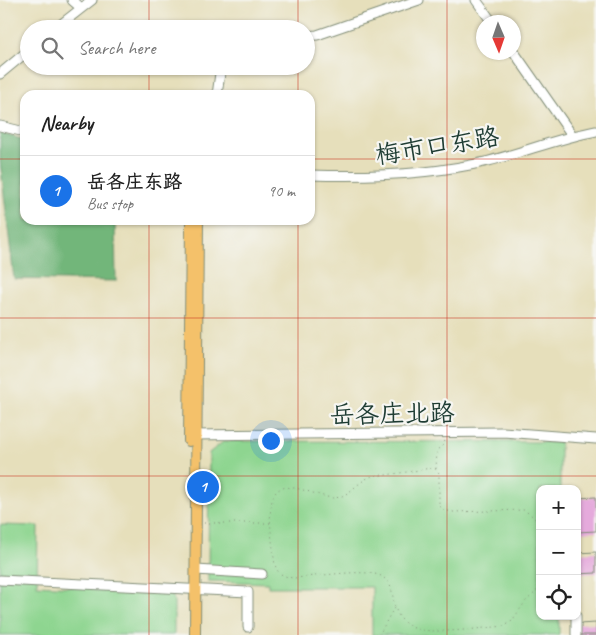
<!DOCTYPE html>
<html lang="en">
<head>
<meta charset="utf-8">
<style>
	:root { --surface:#fff; --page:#f2f2f2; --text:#222; --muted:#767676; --line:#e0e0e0; --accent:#1a73e8 }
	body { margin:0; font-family:Caveat,"LXGW WenKai TC",sans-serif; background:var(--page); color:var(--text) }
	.controls { position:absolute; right:15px; bottom:15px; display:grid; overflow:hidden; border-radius:10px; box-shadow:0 1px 4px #0004 }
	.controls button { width:45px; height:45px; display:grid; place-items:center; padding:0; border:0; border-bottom:1px solid var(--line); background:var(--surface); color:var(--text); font:25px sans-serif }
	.compass { position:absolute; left:476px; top:15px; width:45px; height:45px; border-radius:50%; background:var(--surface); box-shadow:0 1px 4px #0004; rotate:178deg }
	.you { position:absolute; left:270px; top:440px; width:18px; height:18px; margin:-12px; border:4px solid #fff; border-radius:50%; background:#1a73e8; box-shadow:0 0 0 8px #1a73e833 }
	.badge { display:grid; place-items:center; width:32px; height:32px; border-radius:50%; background:var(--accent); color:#fff; font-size:16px; font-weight:700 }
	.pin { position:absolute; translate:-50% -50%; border:2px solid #fff; box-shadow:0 1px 5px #0006 }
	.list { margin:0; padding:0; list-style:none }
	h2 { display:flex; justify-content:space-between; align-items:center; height:65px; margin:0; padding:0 20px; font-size:21px }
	h2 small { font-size:16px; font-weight:400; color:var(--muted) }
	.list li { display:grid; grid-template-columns:32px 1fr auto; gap:15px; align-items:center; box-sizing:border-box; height:70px; padding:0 20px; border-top:1px solid var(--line) }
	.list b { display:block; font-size:19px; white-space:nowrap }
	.list p { margin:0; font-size:16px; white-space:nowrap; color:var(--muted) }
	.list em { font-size:16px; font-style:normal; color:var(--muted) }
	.icon { flex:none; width:28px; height:28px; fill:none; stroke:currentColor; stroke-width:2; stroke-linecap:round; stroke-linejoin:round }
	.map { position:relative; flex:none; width:596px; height:635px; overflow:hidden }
	.search { position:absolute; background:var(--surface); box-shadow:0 1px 4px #0004; left:20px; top:20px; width:295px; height:55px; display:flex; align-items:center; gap:12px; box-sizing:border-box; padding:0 18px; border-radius:28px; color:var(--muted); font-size:19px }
	.panel { position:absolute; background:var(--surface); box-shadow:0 1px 4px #0004; left:20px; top:90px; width:295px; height:135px; border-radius:15px }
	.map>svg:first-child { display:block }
	.green { fill:#8ed590; stroke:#568962 }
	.forest { fill:#72b67a; stroke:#487a57 }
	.building { fill:#e5aadc }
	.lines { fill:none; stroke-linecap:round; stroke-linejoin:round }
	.minor-casing { stroke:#828e78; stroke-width:11 }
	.major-casing { stroke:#828e78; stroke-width:12 }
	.path { stroke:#828e78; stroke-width:1; stroke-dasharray:1 4; stroke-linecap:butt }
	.minor { stroke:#fff; stroke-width:9 }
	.major { stroke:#f4c16a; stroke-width:10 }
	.grid { fill:none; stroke:#c8321e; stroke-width:1; stroke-opacity:0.55 }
	.labels { text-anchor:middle; stroke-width:4.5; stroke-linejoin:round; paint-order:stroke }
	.street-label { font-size:25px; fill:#1f3d34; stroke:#f6f6f2 }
</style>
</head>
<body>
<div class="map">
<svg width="596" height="635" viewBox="0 0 596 635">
	<rect width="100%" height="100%" fill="#f6f6f2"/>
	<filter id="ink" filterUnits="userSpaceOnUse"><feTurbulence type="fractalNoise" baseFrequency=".02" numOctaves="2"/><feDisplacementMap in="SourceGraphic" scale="10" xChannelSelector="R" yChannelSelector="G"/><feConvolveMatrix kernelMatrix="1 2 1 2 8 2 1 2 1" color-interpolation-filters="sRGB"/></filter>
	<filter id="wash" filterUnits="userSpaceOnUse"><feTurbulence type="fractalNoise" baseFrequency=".0096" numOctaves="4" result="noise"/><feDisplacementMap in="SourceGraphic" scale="20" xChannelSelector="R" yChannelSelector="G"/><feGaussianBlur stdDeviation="1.12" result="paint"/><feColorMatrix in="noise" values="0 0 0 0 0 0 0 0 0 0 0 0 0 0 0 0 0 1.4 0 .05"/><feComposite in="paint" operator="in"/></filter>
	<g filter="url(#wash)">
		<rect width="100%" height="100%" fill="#e6dfbb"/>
		<path class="green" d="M224,441l336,1v47h-20v127h19v19h-187v-48h-104v-4l-60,-2 1,-128z
			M0,525l38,1 -1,59 134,7 3,8v35h-174z"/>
		<path class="forest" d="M0,133l25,7v80h90l1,61 -102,-2 -14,-118z"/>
		<g id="blocks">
			<path class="building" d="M596,497v34l-19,1v-34z
				M596,552v21l-19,1v-21z
				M596,623v12h-18v-11z"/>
		</g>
	</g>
	<g filter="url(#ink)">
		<use href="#blocks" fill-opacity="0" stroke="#828e78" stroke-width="1"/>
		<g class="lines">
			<defs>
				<path id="minor" d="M72,0l8,7
					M476,0l16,22
					M55,29l37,-29
					M306,36l11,-1 102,-35
					M514,52l58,83
					M0,74l29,-24
					M217,95l4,-29
					M0,126l25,6
					M310,175c59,2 121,0 179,-14 36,-9 70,-23 107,-30
					M192,435l311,-3 93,7
					M196,570l66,4
					M0,580l248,12v35
					M576,616v19"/>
				<path id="major" d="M189,441l2,-221
					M195,635l3,-415"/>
			</defs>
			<use href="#minor" class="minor-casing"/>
			<use href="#major" class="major-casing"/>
			<path class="path" d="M445,441l-2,4 -6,5 -1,19 3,4v33l4,4 10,2 71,-2 10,7 4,8 2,37
				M436,469l-6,-1c-15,3 -30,5 -45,7 -5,0 -11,0 -15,2 -13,5 -21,20 -36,21 -14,0 -48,-19 -58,-6 -9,10 -5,42 -3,56 2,17 0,27 20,30 20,-1 72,-10 88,-2 14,8 10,21 15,34 3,8 9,15 18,18 20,7 68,0 91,-2l6,-4 15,-21 11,-10 3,-13
				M204,523h66
				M379,635l12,-22 4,-5"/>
			<use href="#minor" class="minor"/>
			<use href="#major" class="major"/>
		</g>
	</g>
	<path class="grid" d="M149,0v29M298,0v29M447,0v635M149,66v29M298,66v29M0,159h25M310,159h286M149,220v415M298,220v415M0,318h596M0,476h596"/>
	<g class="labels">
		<g class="street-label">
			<text transform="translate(437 145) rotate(-9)" y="9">梅市口东路</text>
			<text transform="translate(392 413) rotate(-1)" y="9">岳各庄北路</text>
		</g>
	</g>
</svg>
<div class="controls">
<button>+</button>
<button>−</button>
<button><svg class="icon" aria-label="locate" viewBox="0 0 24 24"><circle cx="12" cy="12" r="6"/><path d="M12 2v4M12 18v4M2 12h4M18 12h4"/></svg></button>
</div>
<svg class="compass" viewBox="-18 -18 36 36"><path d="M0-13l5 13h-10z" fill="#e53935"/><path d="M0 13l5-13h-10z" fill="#767676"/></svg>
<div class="you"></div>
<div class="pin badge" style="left:203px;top:487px">1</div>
<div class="search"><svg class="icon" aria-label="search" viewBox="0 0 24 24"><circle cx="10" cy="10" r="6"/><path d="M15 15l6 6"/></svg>Search here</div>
<section class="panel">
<h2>Nearby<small></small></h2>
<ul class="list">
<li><span class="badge">1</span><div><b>岳各庄东路</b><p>Bus stop</p></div><em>90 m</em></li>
</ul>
</section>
</div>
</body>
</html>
